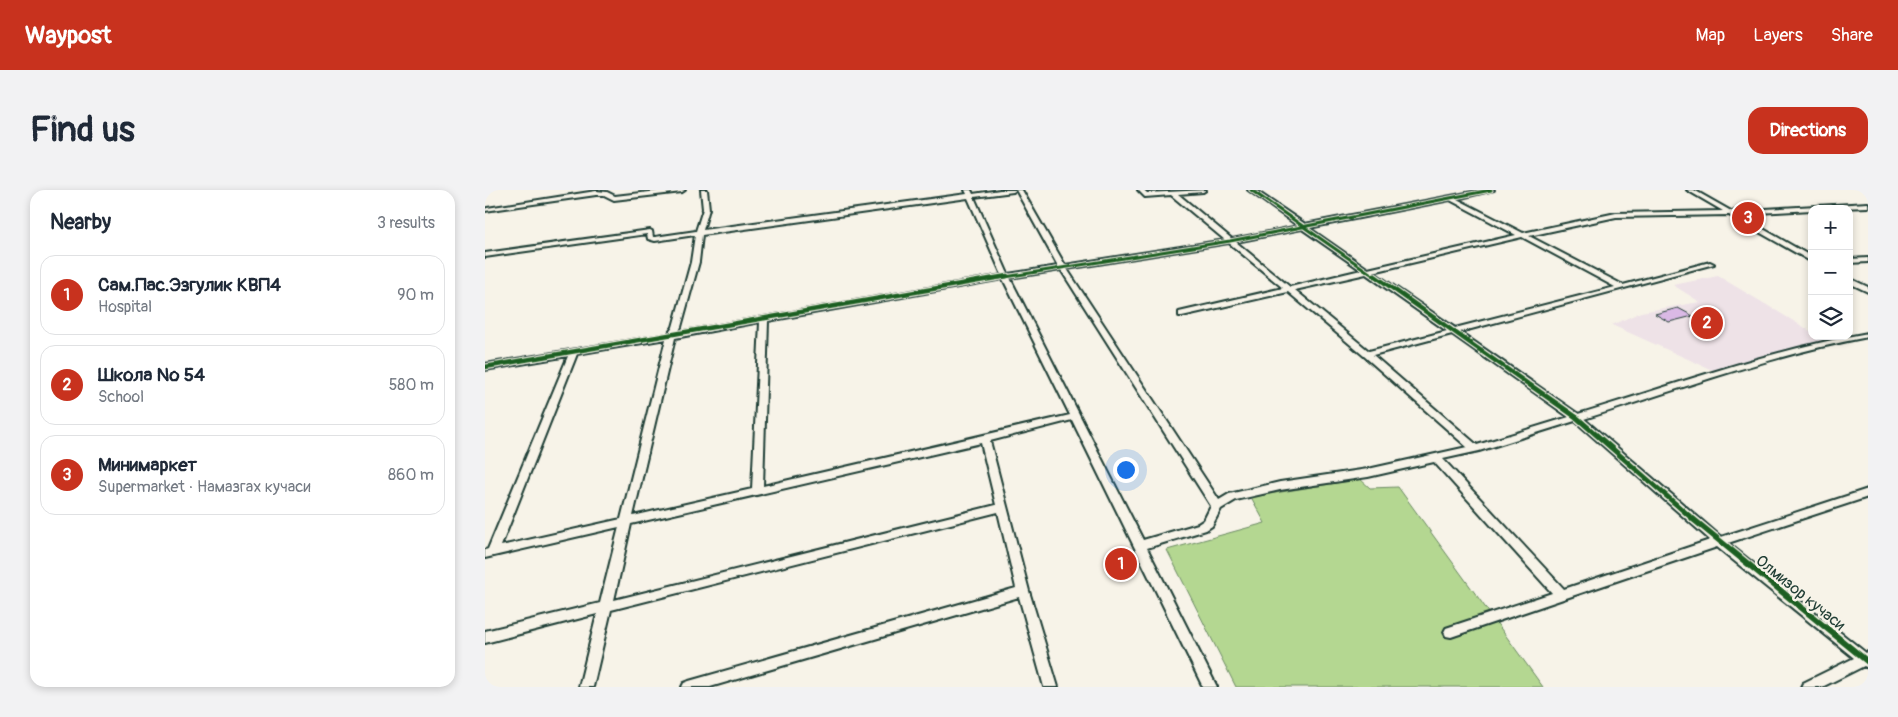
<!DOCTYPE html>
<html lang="en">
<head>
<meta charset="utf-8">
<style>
	:root { --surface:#fff; --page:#f2f2f3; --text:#1f2937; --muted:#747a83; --line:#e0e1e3; --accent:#c8321e }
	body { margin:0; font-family:Pangolin,sans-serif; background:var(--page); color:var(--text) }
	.controls { position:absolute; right:15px; top:15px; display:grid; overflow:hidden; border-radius:10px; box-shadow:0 2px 8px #0003 }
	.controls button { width:45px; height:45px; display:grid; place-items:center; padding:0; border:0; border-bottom:1px solid var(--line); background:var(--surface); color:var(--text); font:25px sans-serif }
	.you { position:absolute; left:640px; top:279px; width:18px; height:18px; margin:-12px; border:4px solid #fff; border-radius:50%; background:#1a73e8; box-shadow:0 0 0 8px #1a73e833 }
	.badge { display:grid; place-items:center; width:32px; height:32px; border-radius:50%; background:var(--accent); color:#fff; font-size:16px; font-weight:700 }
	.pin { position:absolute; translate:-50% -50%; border:2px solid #fff; box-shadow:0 1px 5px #0006 }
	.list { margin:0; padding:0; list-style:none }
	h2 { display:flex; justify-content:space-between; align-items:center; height:65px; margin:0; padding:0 20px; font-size:21px }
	h2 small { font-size:16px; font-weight:400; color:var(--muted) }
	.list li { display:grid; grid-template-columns:32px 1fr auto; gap:15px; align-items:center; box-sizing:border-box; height:80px; margin:0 10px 10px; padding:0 10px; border:1px solid var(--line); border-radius:15px }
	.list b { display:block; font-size:19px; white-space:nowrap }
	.list p { margin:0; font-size:16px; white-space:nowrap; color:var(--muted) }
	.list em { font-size:16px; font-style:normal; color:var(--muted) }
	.icon { flex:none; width:28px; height:28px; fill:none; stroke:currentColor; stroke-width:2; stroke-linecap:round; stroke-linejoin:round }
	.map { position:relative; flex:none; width:1383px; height:497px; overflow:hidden; border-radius:15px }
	header { display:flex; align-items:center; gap:30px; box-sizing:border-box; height:70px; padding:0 25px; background:var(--accent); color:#fff }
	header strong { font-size:24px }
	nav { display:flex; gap:28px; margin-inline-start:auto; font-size:18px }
	.intro { display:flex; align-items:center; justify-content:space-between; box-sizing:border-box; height:120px; padding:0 30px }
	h1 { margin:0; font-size:35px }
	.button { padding:12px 22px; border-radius:15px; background:var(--accent); color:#fff; font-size:18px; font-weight:700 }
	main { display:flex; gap:30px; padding:0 30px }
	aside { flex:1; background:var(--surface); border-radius:15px; box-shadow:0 2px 8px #0003 }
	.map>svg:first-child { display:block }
	.built { fill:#eee2e7 }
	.green { fill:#b4d791; stroke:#6a8a62 }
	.building { fill:#dab9e5; stroke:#1f3d34 }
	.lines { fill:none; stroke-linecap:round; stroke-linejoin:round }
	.minor-casing { stroke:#1f3d34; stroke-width:4 }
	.minor { fill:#f7f3e8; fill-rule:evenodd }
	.cycleway-far3-casing { stroke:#f7f3e8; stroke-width:5 }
	.cycleway-far2-casing { stroke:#f7f3e8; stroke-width:7 }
	.cycleway-far1-casing { stroke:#f7f3e8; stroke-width:8 }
	.cycleway-casing { stroke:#f7f3e8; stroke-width:9 }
	.cycleway-far3 { stroke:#1b5e20; stroke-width:3 }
	.cycleway-far2 { stroke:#1b5e20; stroke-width:4.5 }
	.cycleway-far1 { stroke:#1b5e20; stroke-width:5 }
	.cycleway { stroke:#1b5e20; stroke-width:6 }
	.labels { text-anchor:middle; stroke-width:5; stroke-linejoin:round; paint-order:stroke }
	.near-street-label { font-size:16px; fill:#1f3d34; stroke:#f7f3e8 }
</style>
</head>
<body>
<header>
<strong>Waypost</strong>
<nav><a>Map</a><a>Layers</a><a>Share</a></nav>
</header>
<div class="intro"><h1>Find us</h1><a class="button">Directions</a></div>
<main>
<aside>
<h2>Nearby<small>3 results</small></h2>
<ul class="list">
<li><span class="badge">1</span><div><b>Сам.Пас.Эзгулик КВП4</b><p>Hospital</p></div><em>90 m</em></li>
<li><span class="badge">2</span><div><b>Школа № 54</b><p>School</p></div><em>580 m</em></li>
<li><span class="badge">3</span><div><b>Минимаркет</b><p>Supermarket · Намазгах кучаси</p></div><em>860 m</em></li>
</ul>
</aside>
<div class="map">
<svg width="1383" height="497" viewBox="0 0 1383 497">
	<rect width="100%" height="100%" fill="#f7f3e8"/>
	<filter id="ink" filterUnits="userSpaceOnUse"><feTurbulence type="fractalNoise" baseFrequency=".02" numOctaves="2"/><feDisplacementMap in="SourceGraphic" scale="10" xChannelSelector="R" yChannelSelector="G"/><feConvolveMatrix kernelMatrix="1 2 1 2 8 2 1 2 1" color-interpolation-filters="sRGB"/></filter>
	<g filter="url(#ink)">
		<path class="built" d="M1233,86l94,56v4h7l10,6 -110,31 -107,-48 29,-13 59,-10 -27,-17z"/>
		<path class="green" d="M875,289l10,9 28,-1 145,200h-307l-69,-137 98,-27 -14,-26z"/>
		<path class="building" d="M1193,118l15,8 -24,6 -14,-8z"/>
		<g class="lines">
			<defs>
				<path id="minor" d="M182,0h18l-3,2 -68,8 -10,-5h-8l-111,16v-2l2,-1 109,-17 11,1 8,4z
					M216,0h6l2,19 -6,21 264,-36 -2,-4h6l2,4 27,-4h16l-3,2 -39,5 34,77 50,-8 -42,-76h6l43,75 160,-25 -54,-45 -26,2 -7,-7h6l3,3 59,-3 -3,2 -25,2 54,45 66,-13 -50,-36h7l50,34 177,-34h12l-37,9 66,34 93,-20 107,-2 -36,-21h7l37,21 137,-8v4l-56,2v1l-75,4 75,43v5l-83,-47 -113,2 -87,19 94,49 87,-23 4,2 -254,68 118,82c96,-29 192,-64 290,-81v4c-97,18 -191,53 -284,82l137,118 147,-48v8l-140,46 138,110 2,-1v16l-4,-2 -42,21h-21l2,-4 51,-25 -137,-111 -266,90 -5,-1 -2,-4 2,-4 106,-35 -118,-131 -66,15 -88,13 -44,10 -15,9 -9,17 -6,4 -59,18 70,139h-14l-131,-267 -82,21 39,150 29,96h-14l-25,-90 -309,90h-28l2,-4 5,-2 327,-93 -18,-76 -387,98 -18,77h-14l18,-73 -112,29v-12l115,-28 19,-76 -134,31v-8l3,-1 80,-193 -83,14v-6l183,-30 5,-7 18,-65 4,-27 -40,6 -7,-2 -1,-5 -162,23v-4l165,-23 2,1 1,6h2l41,-6 7,-22zM483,8l34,77 -324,57 3,-5 18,-65 3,-27zM965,10l66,35 -148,34 -59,-41zM817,39l59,41 -71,17 -54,-45zM1037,47l93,50 -160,41 -82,-56zM744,53l54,45 -104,24v4h3l106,-24 76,64 103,91 -99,22 -88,13 -51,12 -10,6 -152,-231zM576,80l150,236 -7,14 -6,4 -55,16 -133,-262zM881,84l81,57 -78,20 -74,-61zM518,89l67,136 -307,71 5,-165zM275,132l-8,167 -119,27 42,-178zM967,144l117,83 -92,28 -104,-90zM181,149l-45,180 -120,27 76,-192zM1090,231l135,119 -146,49 -121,-130 36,-8zM496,253l15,62 -382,95 17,-76z
					M1383,68v4l-19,1v-4z
					M1364,88l19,9v5l-19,-9z"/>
			</defs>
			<use href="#minor" class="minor-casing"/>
			<use href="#minor" class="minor"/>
			<defs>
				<path id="cycleway-far3" d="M766,0l126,88
					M514,88l231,-37 261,-51"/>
				<path id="cycleway-far2" d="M890,86l156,110
					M0,177l522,-91"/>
				<path id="cycleway-far1" d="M1045,195l46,32 118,103"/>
				<path id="cycleway" d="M1208,329l175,143"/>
			</defs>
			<use href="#cycleway-far3" class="cycleway-far3-casing"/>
			<use href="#cycleway-far2" class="cycleway-far2-casing"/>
			<use href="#cycleway-far1" class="cycleway-far1-casing"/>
			<use href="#cycleway" class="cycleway-casing"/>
			<use href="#cycleway-far3" class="cycleway-far3"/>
			<use href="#cycleway-far2" class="cycleway-far2"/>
			<use href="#cycleway-far1" class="cycleway-far1"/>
			<use href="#cycleway" class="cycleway"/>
		</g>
	</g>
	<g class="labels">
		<g class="near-street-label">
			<text transform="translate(1316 402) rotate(39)" y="6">Олмизор кучаси</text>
		</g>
	</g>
</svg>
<div class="controls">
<button>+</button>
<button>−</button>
<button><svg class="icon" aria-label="layers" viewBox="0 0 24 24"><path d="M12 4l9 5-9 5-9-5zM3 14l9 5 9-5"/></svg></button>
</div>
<div class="you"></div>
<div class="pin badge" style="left:636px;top:374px">1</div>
<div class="pin badge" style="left:1222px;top:133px">2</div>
<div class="pin badge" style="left:1263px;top:28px">3</div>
</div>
</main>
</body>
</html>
